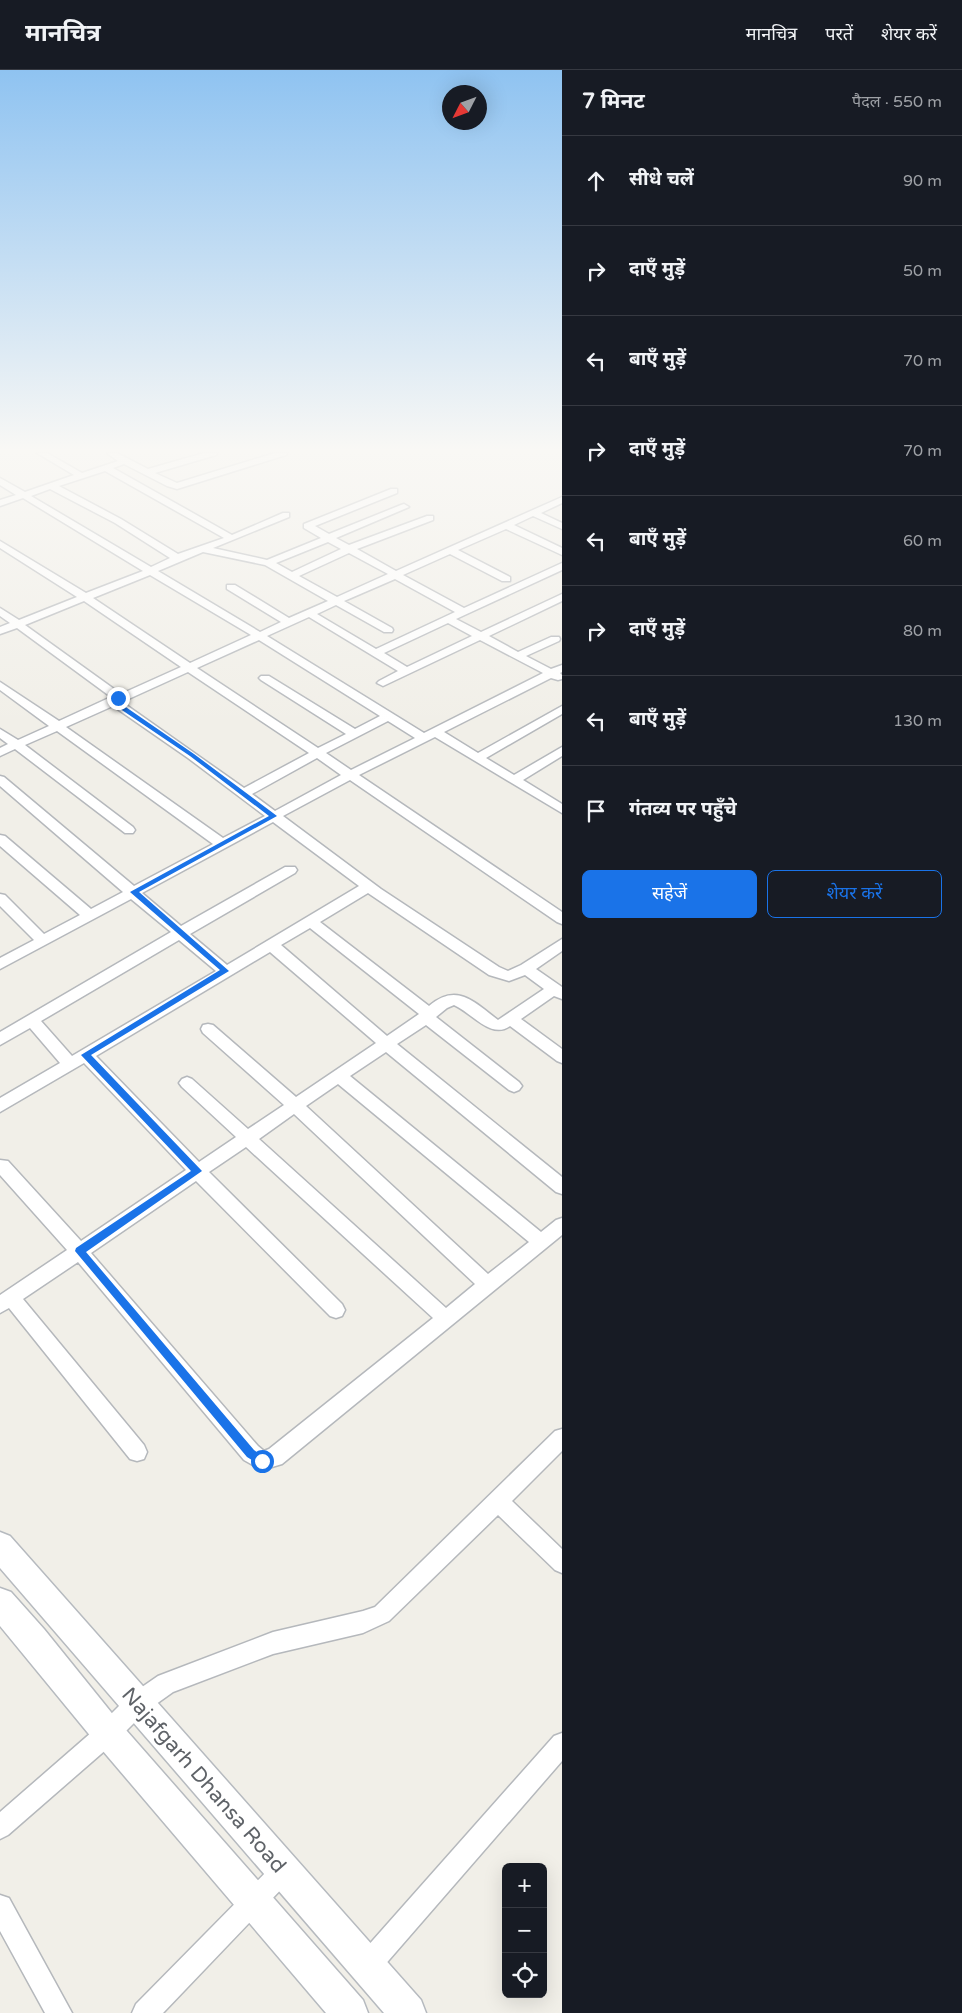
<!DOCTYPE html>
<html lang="hi">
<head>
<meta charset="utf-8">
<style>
	:root { --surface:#171b24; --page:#20242c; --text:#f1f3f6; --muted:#9ea1a6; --line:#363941; --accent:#1a73e8 }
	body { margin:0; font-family:"Varela Round","Noto Sans Devanagari",sans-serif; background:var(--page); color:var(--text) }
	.controls { position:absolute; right:15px; bottom:15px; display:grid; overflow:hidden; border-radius:8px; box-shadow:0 5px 20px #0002 }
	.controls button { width:45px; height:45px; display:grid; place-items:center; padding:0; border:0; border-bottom:1px solid var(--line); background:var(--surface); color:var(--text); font:25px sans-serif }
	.compass { position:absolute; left:442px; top:15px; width:45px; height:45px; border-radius:50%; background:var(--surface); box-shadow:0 5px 20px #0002; rotate:228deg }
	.stop { position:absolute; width:15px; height:15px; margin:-11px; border:4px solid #1a73e8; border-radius:50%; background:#fff }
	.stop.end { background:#1a73e8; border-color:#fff; box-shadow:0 1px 5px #0008 }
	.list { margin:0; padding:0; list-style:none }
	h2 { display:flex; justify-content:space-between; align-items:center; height:65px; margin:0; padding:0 20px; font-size:21px }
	h2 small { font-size:16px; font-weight:400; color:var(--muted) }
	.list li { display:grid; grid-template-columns:32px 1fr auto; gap:15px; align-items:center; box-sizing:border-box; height:90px; padding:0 20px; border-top:1px solid var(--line) }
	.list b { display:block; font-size:19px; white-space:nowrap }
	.list em { font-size:16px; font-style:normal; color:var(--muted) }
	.actions { display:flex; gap:10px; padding:15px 20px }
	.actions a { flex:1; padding:11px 0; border:1px solid var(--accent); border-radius:8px; text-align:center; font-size:18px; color:var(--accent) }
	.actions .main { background:var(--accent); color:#fff }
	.icon { flex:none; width:28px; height:28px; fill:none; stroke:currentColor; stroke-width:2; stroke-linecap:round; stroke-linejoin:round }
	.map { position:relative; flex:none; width:562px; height:1943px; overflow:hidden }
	header { display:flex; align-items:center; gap:30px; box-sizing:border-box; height:70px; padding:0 25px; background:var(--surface); border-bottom:1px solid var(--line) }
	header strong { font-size:24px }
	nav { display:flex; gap:28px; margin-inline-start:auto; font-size:18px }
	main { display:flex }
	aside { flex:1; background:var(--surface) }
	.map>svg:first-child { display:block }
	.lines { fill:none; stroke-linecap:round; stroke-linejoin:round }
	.street-casing { stroke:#b5b8bc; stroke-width:3 }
	.secondary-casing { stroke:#b6babf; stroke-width:3 }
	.street { fill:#fff; fill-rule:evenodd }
	.secondary { fill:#fff; fill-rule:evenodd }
	.route { fill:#1a73e8 }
	.labels { text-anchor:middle; stroke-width:5; stroke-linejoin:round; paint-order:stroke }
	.near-street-label { font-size:21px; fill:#5f6368; stroke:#fff }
</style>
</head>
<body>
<header>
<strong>मानचित्र</strong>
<nav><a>मानचित्र</a><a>परतें</a><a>शेयर करें</a></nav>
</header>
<main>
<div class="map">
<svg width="562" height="1943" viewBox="0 0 562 1943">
	<rect width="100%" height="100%" fill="#f1efe8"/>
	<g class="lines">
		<defs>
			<path id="street" d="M37,383h10l35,20 36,-12 -11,-8h10l31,16 56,-16h13l-1,2 -61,18 22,10 98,-30h12l-1,2 -109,34 -10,-3 -43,-22 -11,4 119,67 51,-22h6v4l-76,31 54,12 54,-22 -17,-10v-4l87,-35h6v4l-82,33 14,8 72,-29 3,-1 5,3 -73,31 13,7 78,-29h6v4l-76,29 39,22 166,-74v6l-21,10 21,10v6l-29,-13 -19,9 48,23v7l-56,-26 -48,21 52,27v4h-8l-52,-27 -47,21 61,33 98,-45v7l-106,49 25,13 81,-38v7l-73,35 29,16 33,-15h8l1,2 -1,2 -33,15 25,13 11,-4v7l-2,1 2,2v4l-4,1 -7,-2 -107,54 34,21 84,-47v8l-76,44 28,17 48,-28v9l-39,24 39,24v9l-127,-76 -76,38 203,137v12l-5,-2 -207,-142 -67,36 98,73 118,78 9,4 13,-6 41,-26v12l-26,18 26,18v12l-8,-3 -33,23 41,30v14l-5,-2 -47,-35c-19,14 -39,-14 -56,-21l-7,3 -11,9 83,65 3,4 -3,4 -5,2 -5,-2 -83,-65 -29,19 165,133v17l-6,-2 -170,-140 -36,24 191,156 15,-12 6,-2v17l-280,229 -20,6 -18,-10 -166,-198 -55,37 121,146 3,7 -3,7 -7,2 -7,-2 -121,-151 -9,5v-18l67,-45 -67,-75v-15l8,1 73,80 105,-71 -102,-107 -84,49v-14l60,-35 -30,-35 -30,17v-13l171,-100 -40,-33 -131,70v-11l34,-18 -34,-34v-12l5,1 39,39 36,-19 -80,-69v-11l5,1 86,73 32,-17 -123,-106v-10l4,1 130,109 79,-42 -156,-113 -32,14 108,82 2,3 -2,3h-8l-110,-84 -15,7v-8l8,-4 -8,-6v-9l18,11 31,-14 -49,-36v-8l59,39 52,-24 -94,-69 -17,6v-7l10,-4 -10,-7v-8l19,12 58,-23 -77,-49v-7l86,52 57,-22 -120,-73 -23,8v-6l16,-5 -16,-10v-7l25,14 49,-17zM105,401l119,67 -46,16 -57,-35 -62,-33zM50,419l65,34 55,35 -19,9 -120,-71zM328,472l13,7 -49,23 -16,-9zM203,482l62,13 63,36 -39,17 -54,-33h-8v4l54,33 -21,10 -102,-61zM349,483l39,21 -51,23 -38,-21zM150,505l101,60 -61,28 -97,-65zM395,509l60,33 -79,37 -59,-35 19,-9 48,27h8l1,-2 -1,-2 -48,-27zM84,531l97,66 -60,27 -96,-69zM309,547l89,54 -19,10 -2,2 6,3 97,-46 63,33 -119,60 -157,-97zM448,553l24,13 -65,31 -23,-14zM259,570l121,76 -25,13 -86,-53h-8l-2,2 2,2 85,54 -28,14 -121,-80zM188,602l121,81 -65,35 -122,-86zM113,636l75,52 77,58 -42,22 -157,-111zM388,651l27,17 -64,32 -25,-17zM317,688l24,17 -66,36 -23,-17zM273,752l86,64 -132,79 -37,-31 105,-61 2,-3 -2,-3h-10l-104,59 -39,-33zM368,823l121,82 20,6 16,-6 19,14 -46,31c-24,-18 -41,-38 -69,-14l-109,-84zM310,858l109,86 -32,22 -106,-91zM179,870l37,31 -144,85 -31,-35zM270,882l106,91 -80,54 -83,-72 -5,-1 -5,1 -2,4 2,4 81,72 -36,24 -56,-50 -5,-2 -5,2 -3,4 3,4 54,50 -37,25 -103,-106zM338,1014l191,158 -41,32 -182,-168zM294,1044l181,170 -29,24 -187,-169zM246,1077l187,171 -164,131 -5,2 -6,-5 -167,-193 105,-72 134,135 6,2 6,-2 3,-6 -3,-6 -133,-132z
				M562,1359v22l-50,50 50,48v24l-7,-3 -57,-55 -109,106 -26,12 -90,21 -100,38 -28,20 -29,29 -108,94 -8,4v-27l100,-87 29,-29 29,-20 115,-44 90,-21 12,-4 180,-176z
				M562,1663v28l-186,214 -9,4 -9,-4 -4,-9 4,-9 196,-221z
				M283,1789l8,4 4,8 -4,8 -128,134h-31l4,-9 139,-141z
				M0,1825l9,3 63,115h-27l-45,-82z"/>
			<path id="secondary" d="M0,1462l10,4 411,464 5,13h-42l-384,-445z
				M0,1518l11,4 33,37 75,93 244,278 5,13h-42l-229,-269 -97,-118z"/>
		</defs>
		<use href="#street" class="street-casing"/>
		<use href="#secondary" class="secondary-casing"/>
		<use href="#street" class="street"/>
		<use href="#secondary" class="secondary"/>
	</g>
	<linearGradient id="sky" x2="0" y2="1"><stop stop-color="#8fc3f1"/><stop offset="0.58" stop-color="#f9f8f5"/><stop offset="1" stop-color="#f9f8f5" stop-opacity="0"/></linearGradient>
	<rect width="562" height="655" fill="url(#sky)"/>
	<path class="route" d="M116,626l5,2 -4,3 77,53 83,62 -138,76 90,79 -138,84 111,116 -116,81 168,198 11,8 2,3 -2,4 -3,1 -15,-9 -172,-206 1,-3 115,-77 -110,-116 139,-85 -90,-78 139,-76 -79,-60 -80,-54v-3z"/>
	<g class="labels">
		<g class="near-street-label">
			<text transform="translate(204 1710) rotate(49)" y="7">Najafgarh Dhansa Road</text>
		</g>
	</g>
</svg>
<div class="controls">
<button>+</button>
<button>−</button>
<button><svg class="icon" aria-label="locate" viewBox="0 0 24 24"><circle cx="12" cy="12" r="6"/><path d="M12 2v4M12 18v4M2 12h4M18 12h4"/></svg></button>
</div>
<svg class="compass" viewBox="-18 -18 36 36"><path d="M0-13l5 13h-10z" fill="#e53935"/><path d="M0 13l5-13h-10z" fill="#9ea1a6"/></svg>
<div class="stop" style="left:262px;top:1391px"></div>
<div class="stop end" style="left:118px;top:628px"></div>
</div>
<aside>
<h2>7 मिनट<small>पैदल · 550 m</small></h2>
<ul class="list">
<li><svg class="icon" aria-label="ahead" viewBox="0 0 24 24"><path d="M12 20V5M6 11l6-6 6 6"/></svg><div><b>सीधे चलें</b></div><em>90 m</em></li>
<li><svg class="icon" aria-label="right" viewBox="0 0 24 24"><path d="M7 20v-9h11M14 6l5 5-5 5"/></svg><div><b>दाएँ मुड़ें</b></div><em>50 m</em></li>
<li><svg class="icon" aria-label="left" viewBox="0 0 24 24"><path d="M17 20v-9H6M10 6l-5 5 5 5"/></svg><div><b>बाएँ मुड़ें</b></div><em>70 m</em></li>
<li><svg class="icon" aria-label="right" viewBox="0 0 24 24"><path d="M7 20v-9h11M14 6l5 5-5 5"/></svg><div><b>दाएँ मुड़ें</b></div><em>70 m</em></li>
<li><svg class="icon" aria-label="left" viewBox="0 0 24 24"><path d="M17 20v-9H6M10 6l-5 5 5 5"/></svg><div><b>बाएँ मुड़ें</b></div><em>60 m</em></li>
<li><svg class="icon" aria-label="right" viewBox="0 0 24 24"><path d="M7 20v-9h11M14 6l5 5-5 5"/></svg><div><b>दाएँ मुड़ें</b></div><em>80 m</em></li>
<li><svg class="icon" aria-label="left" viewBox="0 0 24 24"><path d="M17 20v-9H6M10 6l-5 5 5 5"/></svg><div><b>बाएँ मुड़ें</b></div><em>130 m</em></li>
<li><svg class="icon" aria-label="arrive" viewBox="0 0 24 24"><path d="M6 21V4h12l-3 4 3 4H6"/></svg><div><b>गंतव्य पर पहुँचे</b></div></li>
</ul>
<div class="actions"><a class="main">सहेजें</a><a>शेयर करें</a></div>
</aside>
</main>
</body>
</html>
